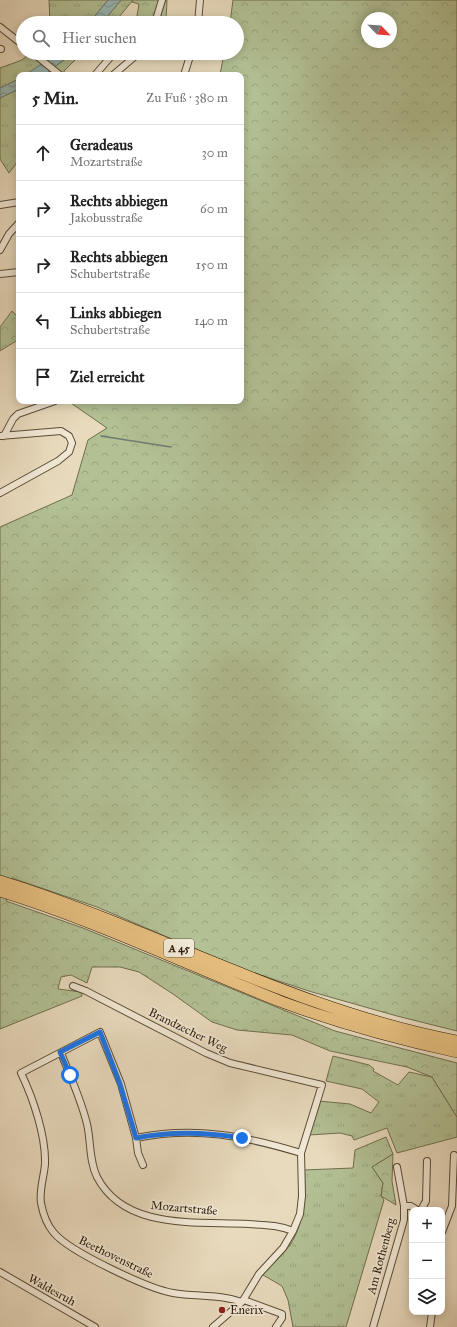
<!DOCTYPE html>
<html lang="de">
<head>
<meta charset="utf-8">
<style>
	:root { --surface:#fff; --page:#f2f2f2; --text:#222; --muted:#767676; --line:#e0e0e0 }
	body { margin:0; font-family:"IM FELL Great Primer",serif; background:var(--page); color:var(--text) }
	.controls { position:absolute; right:12px; bottom:12px; display:grid; overflow:hidden; border-radius:8px; box-shadow:0 2px 10px #0003 }
	.controls button { width:36px; height:36px; display:grid; place-items:center; padding:0; border:0; border-bottom:1px solid var(--line); background:var(--surface); color:var(--text); font:20px sans-serif }
	.compass { position:absolute; left:361px; top:12px; width:36px; height:36px; border-radius:50%; background:var(--surface); box-shadow:0 2px 10px #0003; rotate:115deg }
	.stop { position:absolute; width:12px; height:12px; margin:-9px; border:3px solid #1a73e8; border-radius:50%; background:#fff }
	.stop.end { background:#1a73e8; border-color:#fff; box-shadow:0 1px 4px #0008 }
	.list { margin:0; padding:0; list-style:none }
	h2 { display:flex; justify-content:space-between; align-items:center; height:52px; margin:0; padding:0 16px; font-size:17px }
	h2 small { font-size:13px; font-weight:400; color:var(--muted) }
	.list li { display:grid; grid-template-columns:26px 1fr auto; gap:12px; align-items:center; box-sizing:border-box; height:56px; padding:0 16px; border-top:1px solid var(--line) }
	.list b { display:block; font-size:15px; white-space:nowrap }
	.list p { margin:0; font-size:13px; white-space:nowrap; color:var(--muted) }
	.list em { font-size:13px; font-style:normal; color:var(--muted) }
	.icon { flex:none; width:22px; height:22px; fill:none; stroke:currentColor; stroke-width:2; stroke-linecap:round; stroke-linejoin:round }
	.map { position:relative; flex:none; width:457px; height:1327px; overflow:hidden }
	.search { position:absolute; background:var(--surface); box-shadow:0 2px 10px #0003; left:16px; top:16px; width:228px; height:44px; display:flex; align-items:center; gap:10px; box-sizing:border-box; padding:0 14px; border-radius:22px; color:var(--muted); font-size:15px }
	.panel { position:absolute; background:var(--surface); box-shadow:0 2px 10px #0003; left:16px; top:72px; width:228px; height:332px; border-radius:8px }
	.map>svg:first-child { display:block }
	.grass { fill:url(#grass-tufts); stroke:#706e4e }
	.forest { fill:url(#forest-crowns); stroke:#706e4e; fill-rule:evenodd }
	.water { fill:url(#water-waves); stroke:#6e7b72 }
	.lines { fill:none; stroke-linecap:round; stroke-linejoin:round }
	.stream { stroke:#6e7b72; stroke-width:1.5 }
	.minor-casing { stroke:#5c4c36; stroke-width:8 }
	.motorway-casing { stroke:#2e1d09; stroke-width:12 }
	.minor { stroke:#f0e7d4; stroke-width:6 }
	.motorway { stroke:#e4bd7e; stroke-width:11 }
	.route { stroke:#1a73e8; stroke-width:5 }
	.poi-dot { fill:#8f2418; stroke:#f0e7d4; stroke-width:1.5 }
	.labels { text-anchor:middle; stroke-width:3.5; stroke-linejoin:round; paint-order:stroke }
	.shield { fill:#f0e7d4; stroke:#685a46; stroke-width:1 }
	.shield-label { font-size:11px; font-weight:bold; fill:#2e1d09 }
	.street-label { font-size:12px; fill:#2e1d09; stroke:#f0e7d4 }
	.poi-label { font-size:12px; fill:#2e1d09; stroke:#f0e7d4; text-anchor:start }
</style>
</head>
<body>
<div class="map">
<svg width="457" height="1327" viewBox="0 0 457 1327">
	<defs>
		<pattern id="grass-tufts" width="24" height="20" patternUnits="userSpaceOnUse"><rect width="24" height="20" fill="#b2c094"/><path d="M3 7l-1-3M5 7V3M7 7l1-3M15 17l-1-3M17 17v-4M19 17l1-3" fill="none" stroke="#99a57e"/></pattern>
		<pattern id="forest-crowns" width="20" height="18" patternUnits="userSpaceOnUse"><rect width="20" height="18" fill="#b2c094"/><path d="M2 6a3 3 0 1 1 6 0M12 15a3 3 0 1 1 6 0" fill="none" stroke="#99a57e"/></pattern>
		<pattern id="water-waves" width="16" height="10" patternUnits="userSpaceOnUse"><rect width="16" height="10" fill="#99b9b8"/><path d="M0 5q4-4 8 0t8 0" fill="none" stroke="#7d9694"/></pattern>
	</defs>
	<rect width="100%" height="100%" fill="#e8dabd"/>
	<filter id="stains"><feTurbulence type="fractalNoise" baseFrequency=".005" numOctaves="4"/><feColorMatrix values="0 0 0 0 .2 0 0 0 0 .09 0 0 0 0 .02 0 0 0 .5 -.17"/></filter>
	<radialGradient id="worn" r=".72"><stop offset=".6" stop-color="#630" stop-opacity="0"/><stop offset="1" stop-color="#630" stop-opacity=".3"/></radialGradient>
	<path class="grass" d="M49,0h59l-19,23h-39z
		M121,0h12l-19,23h-12z
		M30,53h28c-10,8 -26,22 -39,22v4l-19,9v-20l22,-8z
		M73,53h9l-18,18v4h-20z
		M19,89v73l-1,-1 -9,12 -9,-14v-61z
		M333,1056l36,9 5,4 -1,2 25,14 11,-13 23,5 25,40v20l-60,16 -10,-25 -33,12 -2,-4 -12,-3 -31,2 10,-34 31,3 21,9 8,-11 -17,-13 -36,-8z
		M386,1137l7,17 -21,13 11,16 -2,13 3,4 -38,127h-53l-5,-27 -6,-14 -19,-11c8,-10 19,-19 27,-30 15,-23 15,-49 14,-75l49,-2 2,-18z"/>
	<path class="forest" d="M133,0h34l-1,20 -13,2 -16,-6 2,-12 -7,-2z
		M233,0h224v1031l-60,-15 -85,-24 -70,-23 -145,-62 -85,-29 -6,23 77,27 252,103 122,32v54l-25,-40 -25,-10 -77,-16 -38,-16 -55,-5 -25,-8 -39,-28 -34,-22 -19,-5h-28l-5,16 -16,-8 -10,2 -3,12 23,3 1,4 -82,33v-502l72,-32 16,-55 19,-12 -39,-27h173v-326h-21l4,-22h13v-30h-7zM367,18h24v24h-24z
		M12,311l7,7v25l-3,-2 -16,10v-24z
		M393,1154l-1,27 4,24 -15,-9 2,-13 -11,-16z"/>
	<path class="water" d="M108,0h13l-19,23h-13z
		M58,53h15l-29,22h-19z
		M19,79v10l-19,9v-10z"/>
	<g class="lines">
		<path class="stream" d="M101,436l70,11"/>
		<defs>
			<path id="minor" d="M155,23l7,-23
				M198,23l2,-23
				M0,27l23,18
				M0,49h1
				M33,53l27,22
				M95,75l19,-22
				M113,75l26,-22
				M184,75l7,-22
				M0,205l19,-3
				M0,250l9,-16 10,-11
				M0,274l19,-2
				M0,436l61,-5 8,5 3,7 -3,9 -11,9 -58,32
				M4,436l9,-17 5,-5 37,-13
				M73,986l13,5 120,62 24,10 92,22 -21,68 1,43 -2,18 -7,17 -10,17 -24,26 -17,28 -29,25
				M61,1053c9,23 20,46 26,71 4,17 2,37 10,53 28,54 101,44 152,47 15,1 30,1 44,7
				M136,1138l2,15 5,12
				M404,1206h7l6,4
				M421,1210l5,-9 1,-40
				M442,1232l10,-26 2,-51
				M0,1272l95,55
				M244,1300l38,14v4l-6,9
				M242,1302c-22,-8 -46,-5 -69,-9 -24,-4 -103,-41 -119,-60 -7,-8 -11,-19 -13,-30 -2,-13 3,-26 4,-39 1,-28 -12,-66 -24,-91l79,-41 21,52 15,54c59,-12 109,-2 165,15
				M373,1327l31,-107v-14l-7,-39
				M430,1327l2,-15"/>
			<path id="motorway" d="M0,881c155,48 297,130 457,160
				M0,891c97,30 188,74 282,111 57,21 115,37 175,50"/>
		</defs>
		<use href="#minor" class="minor-casing"/>
		<use href="#motorway" class="motorway-casing"/>
		<use href="#minor" class="minor"/>
		<use href="#motorway" class="motorway"/>
	</g>
	<g class="lines">
		<path class="route" d="M70,1075l-10,-23 40,-20 20,52 16,54c36,-7 69,-6 106,0"/>
	</g>
	<circle class="poi-dot" cx="222" cy="1310" r="4"/>
	<g class="labels">
		<rect class="shield" x="164" y="939" width="30" height="18" rx="3"/>
		<g class="shield-label">
			<text x="179" y="952">A 45</text>
		</g>
		<g class="street-label">
			<text transform="translate(188 1030) rotate(26)" y="4">Brandzecher Weg</text>
			<text transform="translate(184 1208) rotate(5)" y="4">Mozartstraße</text>
			<text transform="translate(381 1256) rotate(-75)" y="4">Am Rothenberg</text>
			<text transform="translate(116 1257) rotate(26)" y="4">Beethovenstraße</text>
			<text transform="translate(52 1290) rotate(29)" y="4">Waldesruh</text>
		</g>
		<g class="poi-label">
			<text x="230" y="1314">Enerix</text>
		</g>
	</g>
	<rect width="100%" height="100%" filter="url(#stains)"/>
	<rect width="100%" height="100%" fill="url(#worn)"/>
</svg>
<div class="controls">
<button>+</button>
<button>−</button>
<button><svg class="icon" aria-label="layers" viewBox="0 0 24 24"><path d="M12 4l9 5-9 5-9-5zM3 14l9 5 9-5"/></svg></button>
</div>
<svg class="compass" viewBox="-18 -18 36 36"><path d="M0-13l5 13h-10z" fill="#e53935"/><path d="M0 13l5-13h-10z" fill="#767676"/></svg>
<div class="stop" style="left:70px;top:1075px"></div>
<div class="stop end" style="left:242px;top:1138px"></div>
<div class="search"><svg class="icon" aria-label="search" viewBox="0 0 24 24"><circle cx="10" cy="10" r="6"/><path d="M15 15l6 6"/></svg>Hier suchen</div>
<section class="panel">
<h2>5 Min.<small>Zu Fuß · 380 m</small></h2>
<ul class="list">
<li><svg class="icon" aria-label="ahead" viewBox="0 0 24 24"><path d="M12 20V5M6 11l6-6 6 6"/></svg><div><b>Geradeaus</b><p>Mozartstraße</p></div><em>30 m</em></li>
<li><svg class="icon" aria-label="right" viewBox="0 0 24 24"><path d="M7 20v-9h11M14 6l5 5-5 5"/></svg><div><b>Rechts abbiegen</b><p>Jakobusstraße</p></div><em>60 m</em></li>
<li><svg class="icon" aria-label="right" viewBox="0 0 24 24"><path d="M7 20v-9h11M14 6l5 5-5 5"/></svg><div><b>Rechts abbiegen</b><p>Schubertstraße</p></div><em>150 m</em></li>
<li><svg class="icon" aria-label="left" viewBox="0 0 24 24"><path d="M17 20v-9H6M10 6l-5 5 5 5"/></svg><div><b>Links abbiegen</b><p>Schubertstraße</p></div><em>140 m</em></li>
<li><svg class="icon" aria-label="arrive" viewBox="0 0 24 24"><path d="M6 21V4h12l-3 4 3 4H6"/></svg><div><b>Ziel erreicht</b></div></li>
</ul>
</section>
</div>
</body>
</html>
